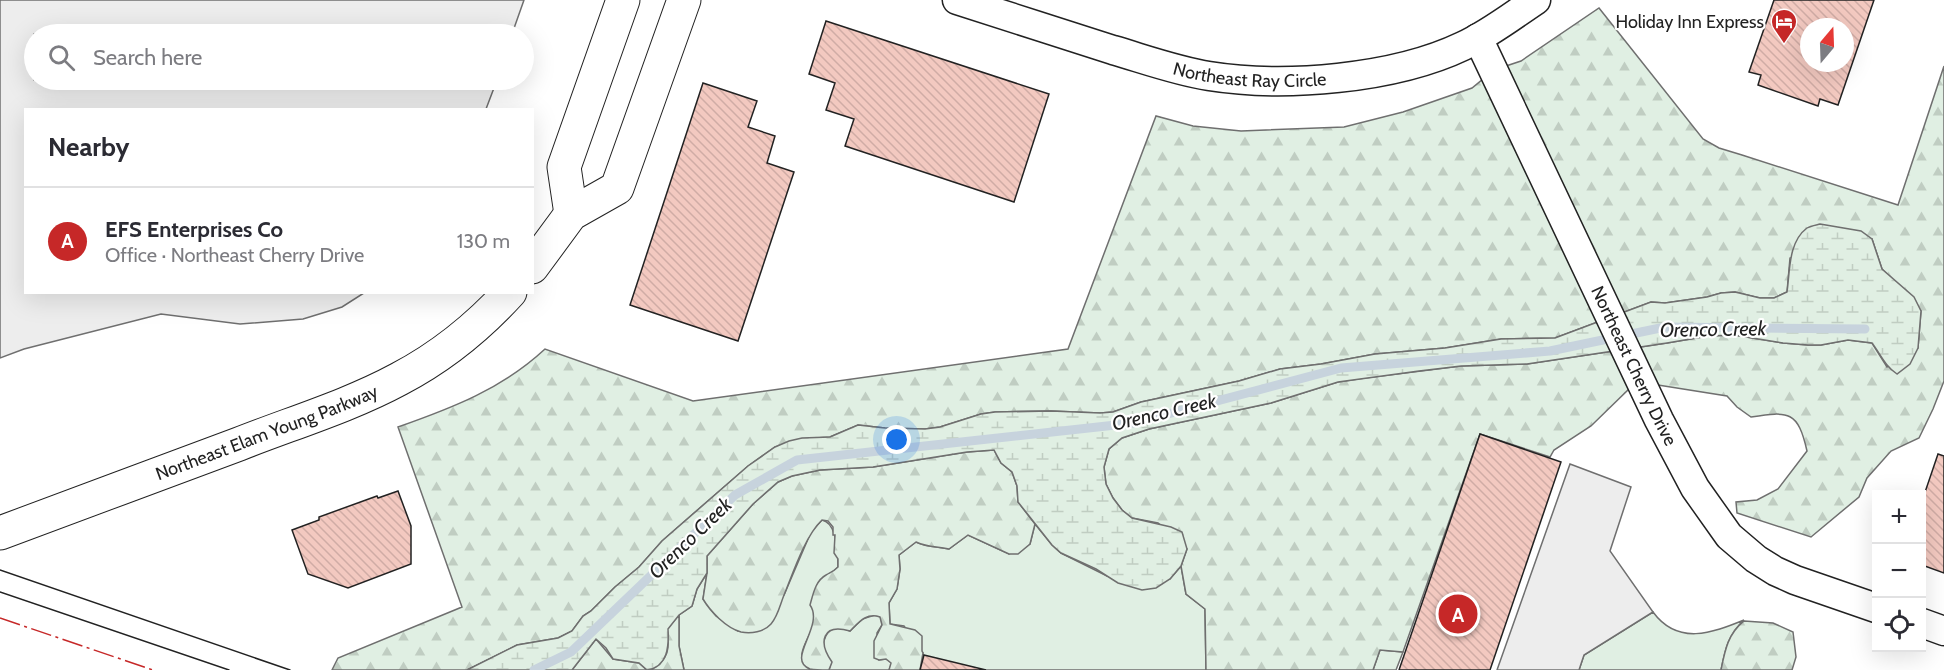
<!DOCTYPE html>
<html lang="en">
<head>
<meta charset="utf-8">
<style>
	:root { --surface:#fff; --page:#f2f2f3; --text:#2b2b33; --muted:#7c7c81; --line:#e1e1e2; --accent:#c62828 }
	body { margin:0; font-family:Cabin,sans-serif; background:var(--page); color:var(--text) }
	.controls { position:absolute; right:18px; bottom:18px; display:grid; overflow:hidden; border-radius:0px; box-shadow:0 6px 24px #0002 }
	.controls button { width:54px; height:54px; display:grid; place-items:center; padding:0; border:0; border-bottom:2px solid var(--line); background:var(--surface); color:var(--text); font:30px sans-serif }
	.compass { position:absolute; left:1800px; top:18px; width:54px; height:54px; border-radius:50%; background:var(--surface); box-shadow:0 6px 24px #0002; rotate:19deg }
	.you { position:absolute; left:897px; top:440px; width:21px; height:21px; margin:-15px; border:4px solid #fff; border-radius:50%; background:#1a73e8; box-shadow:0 0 0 9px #1a73e833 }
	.badge { display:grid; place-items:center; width:39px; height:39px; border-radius:50%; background:var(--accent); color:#fff; font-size:20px; font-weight:700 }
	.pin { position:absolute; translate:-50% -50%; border:3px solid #fff; box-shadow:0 2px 6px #0006 }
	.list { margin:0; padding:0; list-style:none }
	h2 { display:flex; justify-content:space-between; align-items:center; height:78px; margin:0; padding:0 24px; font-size:26px }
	h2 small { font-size:20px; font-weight:400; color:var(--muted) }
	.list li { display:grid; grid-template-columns:39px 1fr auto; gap:18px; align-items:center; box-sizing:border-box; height:108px; padding:0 24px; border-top:2px solid var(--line) }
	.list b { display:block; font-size:22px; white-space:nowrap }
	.list p { margin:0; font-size:20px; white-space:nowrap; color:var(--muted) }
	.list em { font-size:20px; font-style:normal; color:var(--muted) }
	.icon { flex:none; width:33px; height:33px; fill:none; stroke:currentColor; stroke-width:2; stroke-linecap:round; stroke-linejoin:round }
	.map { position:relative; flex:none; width:1944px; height:670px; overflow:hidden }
	.search { position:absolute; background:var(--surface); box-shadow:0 6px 24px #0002; left:24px; top:24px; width:510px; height:66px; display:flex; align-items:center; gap:15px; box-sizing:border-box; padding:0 21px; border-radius:33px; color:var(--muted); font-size:22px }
	.panel { position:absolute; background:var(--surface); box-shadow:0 6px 24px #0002; left:24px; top:108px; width:510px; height:186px; border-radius:0px }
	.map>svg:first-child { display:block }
	.green { fill:#e0efe3; stroke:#6f6f6f; stroke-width:1.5 }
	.forest { fill:url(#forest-firs); stroke:#6f6f6f; stroke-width:1.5 }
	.wetland { fill:url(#wetland-marsh); stroke:#6f6f6f; stroke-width:1.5 }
	.parking { fill:#ededed; stroke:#6f6f6f; stroke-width:1.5 }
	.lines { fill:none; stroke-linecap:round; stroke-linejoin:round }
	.stream { stroke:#c7d3dd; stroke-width:9 }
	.building { fill:url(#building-back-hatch); stroke:#222; stroke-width:1.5; fill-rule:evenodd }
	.street-casing { stroke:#222; stroke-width:31 }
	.secondary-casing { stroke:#222; stroke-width:35 }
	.street { stroke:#fff; stroke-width:28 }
	.secondary { stroke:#fff; stroke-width:33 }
	.tram { stroke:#222; stroke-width:1.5 }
	.power { stroke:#c62828; stroke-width:1.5; stroke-dasharray:21 4.5 3 4.5; stroke-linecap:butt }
	.labels { text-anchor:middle; stroke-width:4.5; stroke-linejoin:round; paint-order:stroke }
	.poi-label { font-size:18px; fill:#222; stroke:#fff; text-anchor:end }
	.street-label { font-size:18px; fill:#222; stroke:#fff }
	.water-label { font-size:20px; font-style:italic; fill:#222; stroke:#fff }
</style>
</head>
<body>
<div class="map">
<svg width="1944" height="670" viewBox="0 0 1944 670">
	<defs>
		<pattern id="forest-firs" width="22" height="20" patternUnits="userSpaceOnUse" patternTransform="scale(1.5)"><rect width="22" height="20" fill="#e0efe3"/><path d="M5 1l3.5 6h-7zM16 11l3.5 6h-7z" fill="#c0cdc2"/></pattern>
		<pattern id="wetland-marsh" width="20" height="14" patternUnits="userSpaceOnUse" patternTransform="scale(1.5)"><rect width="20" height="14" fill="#e0efe3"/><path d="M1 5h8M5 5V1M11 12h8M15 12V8" fill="none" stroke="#c0cdc2"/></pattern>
		<pattern id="building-back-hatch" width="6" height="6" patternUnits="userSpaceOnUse" patternTransform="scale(1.5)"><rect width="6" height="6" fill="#f3c9c0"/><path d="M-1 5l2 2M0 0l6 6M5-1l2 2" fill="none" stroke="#d0aca5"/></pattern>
	</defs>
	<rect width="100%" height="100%" fill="#fff"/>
	<path class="green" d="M822,520c15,3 16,33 16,47 -7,8 -17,9 -21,19 -5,10 -1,22 -2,33 -2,18 -26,37 -4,51h-127l-5,-24v-31l13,-9 5,-17 10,-16 -4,26 13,17 22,15 46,-36 27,-63z
		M1035,524l17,21 9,8 46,23 63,3 11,-13 5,28 19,15 1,61h-286l3,-17 -19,-27 -14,-2 -1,-21 8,-14 3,-20 -1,-14 17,-13c14,6 19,4 33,7l19,-14 41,19 21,-10z
		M1653,612c25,34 59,21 91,8 -16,14 -19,30 -23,50h-142l5,-15z
		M875,615l6,2 1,8 -5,8 2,27 7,-1 6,4 -3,7h-60l2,-8c-2,-4 -6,-8 -7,-13 -2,-8 3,-19 11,-21 5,-1 10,1 15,3l12,-12z
		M1380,650l23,2 -7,18h-23z"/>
	<path class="forest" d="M1599,8l104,131 16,9 23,7 156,50 46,-139v315l-11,28 -14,29 -28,13 -24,27 -8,19 -48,40 -74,-24 -1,-11 21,-2 21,-11 29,-38c-9,-40 -18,-40 -56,-34l-14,-10 -10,-11 -69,-11 -29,4 -38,37 -37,24 -4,7 -70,-23 -77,218 -23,-2 -7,20h-167l-1,-61 -19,-15 -5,-28 6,-17 -29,-26 -26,-5 -10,-8 -9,-12 -7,-14 -2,-17 5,-18 13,-11 27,-9 122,-26 67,-21 27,-4 96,-12 66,-2 140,-21 41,-7 26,-1 49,8 25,2h13l27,-5 24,3 15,24 31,-19 3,-37 -39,-42 -10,-30 -82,19 -3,34 -13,6h-14l-25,-6 -14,1 -14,4 -42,6 -14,-1 -96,36 -54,1 -56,9 -70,6 -54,10 -41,5 -41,12 -98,21 -28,10 -13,1 -49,-2 -56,1 -14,2 -41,13 -15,2 -40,-1 -27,-3 -28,12 -14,1 -41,9 -27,19 -86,75 -23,26 -24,20 -24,24 -8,5 -11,15 -14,7 -41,7 -50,25h-135l6,-12 124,-51 -64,-180c54,-19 104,-38 147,-78l148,52 375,-52 88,-233 37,10 48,5 103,-4 59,-15 69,-24 22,-18 27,-9z
		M994,450l7,13 11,9 5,14 1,16 17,22 -5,20 -12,10h-9l-41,-19 -19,14c-13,-3 -20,-1 -33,-7l-17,13 1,14 -3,20 -8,14 1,21 25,6 7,6v15l1,2 -3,17h-31l2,-7 -5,-4 -7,1 -5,-2v-17l8,-16 -2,-8c-13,-5 -21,5 -30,14 -28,-8 -32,11 -18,31l-3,8c-6,0 -14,0 -19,-1 -25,-9 15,-43 0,-64 3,-10 5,-24 16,-30 5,-3 7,-3 12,-8v-8l-4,-6 1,-18h-2v-8l-5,-6 -6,-1c-17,16 -29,53 -38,75 -4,10 -6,21 -13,29 -7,8 -20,10 -30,8 -15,-4 -31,-21 -38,-33l4,-26v-17l46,-52 25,-22 14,-6 28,-6 53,-3 94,-15z
		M679,615v31l5,24h-33c18,-11 19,-21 16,-41z
		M1744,621l29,2 20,9 3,25 -4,13h-71c4,-20 7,-36 23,-49z
		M596,639l17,20 26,4 8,7h-75z"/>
	<path class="wetland" d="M1820,224l41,7 11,8 10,30 32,28 7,14 -3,37 -8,16 -13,10c-12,-8 -16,-19 -25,-31l-24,-3 -27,5h-13l-25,-2 -49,-8 -26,1 -41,7 -140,21 -66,2 -42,5 -81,11 -67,21 -122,26 -27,9 -13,11 -5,18 2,17 7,14 9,12 10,8 39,9 11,5 5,17 -6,17 -11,13 -14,9 -14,2 -24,-7 -22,-14 -35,-16 -9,-8 -34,-43 -1,-16 -5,-14 -11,-9 -7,-13 -27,2 -94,15 -53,3 -28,6 -14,6 -25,22 -46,52v17l-10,16 -5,17 -13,9 -11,14c1,17 0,38 -21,41l-8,-7 -26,-4 -7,-11 -10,-9 -24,31h-105l50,-25 41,-7 14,-7 11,-15 8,-5 24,-24 24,-20 23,-26 86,-75 27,-19 14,-6 13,-3 28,-1 28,-12 27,3 40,1 15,-2 41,-13 14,-2 56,-1 49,2 13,-1 28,-10 98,-21 41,-12 41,-5 54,-10 70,-6 56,-9 54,-1 96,-36 14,1 42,-6 14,-4 14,-1 25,6h14l13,-6c3,-20 1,-50 20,-64 3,-2 9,-3 13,-4z"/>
	<path class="parking" d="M0,0h524l-12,34h-478v46h463l-11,29 -460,1v182l338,1 -22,14 -39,12 -63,5 -79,-10 -137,35 -24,9z
		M1570,464l61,23 -21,64 43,61 -69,43 -5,15h-82z"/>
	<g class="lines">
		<path class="stream" d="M534,670l37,-18 164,-157 62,-35 337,-37 207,-55 209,-17 115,-24 200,2"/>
	</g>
	<path class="building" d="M1774,0h100l-36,105 -18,-6 -2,7 -60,-21 3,-10 -12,-3zM1809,27h36v36h-36z
		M826,21l223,73 -35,108 -169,-56 9,-27 -28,-9 9,-27 -26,-9z
		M703,83l54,18 -9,26 27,9 -8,27 27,9 -56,169 -108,-36z
		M1480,434l81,28 -71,208h-91z
		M1938,454l6,2v117l-22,-8 2,-8h-2v-56z
		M398,491l13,35v38l-63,24 -40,-14 -16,-44 27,-10v-3l58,-21 1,2z
		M924,655l62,15h-66z"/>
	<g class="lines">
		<defs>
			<g id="street">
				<path id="s1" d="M957,0c52,17 104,33 156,50 31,9 64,21 96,26 75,12 185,3 254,-30 26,-12 49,-30 73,-46"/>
				<path id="s2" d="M1478,38l181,382 36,68 34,48 27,23 19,12 20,9 81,28"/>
				<path d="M1922,623l22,8"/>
			</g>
			<g id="secondary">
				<path d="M571,214l-7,-47 59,-167"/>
				<path d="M532,267l39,-53 46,-26 67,-188"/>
				<path id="s3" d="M0,533c80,-30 159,-59 239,-89 53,-21 110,-38 160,-65 42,-22 79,-52 111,-87"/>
			</g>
		</defs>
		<use href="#street" class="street-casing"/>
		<use href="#secondary" class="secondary-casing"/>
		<use href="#street" class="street"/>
		<use href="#secondary" class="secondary"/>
		<path class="tram" d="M0,570l290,100
			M0,592l229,78"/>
		<path class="power" d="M0,618l153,52"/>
	</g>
	<defs>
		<symbol id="hotel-pin" viewBox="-11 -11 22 30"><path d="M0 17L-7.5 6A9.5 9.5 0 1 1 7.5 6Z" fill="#c62828" stroke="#fff"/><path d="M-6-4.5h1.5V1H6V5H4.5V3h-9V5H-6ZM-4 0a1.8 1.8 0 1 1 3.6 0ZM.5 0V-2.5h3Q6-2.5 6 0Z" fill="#fff"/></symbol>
	</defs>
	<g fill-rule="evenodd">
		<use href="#hotel-pin" x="1769" y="7" width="30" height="40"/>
	</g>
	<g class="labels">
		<g class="poi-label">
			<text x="1764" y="28">Holiday Inn Express</text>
		</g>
		<g class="street-label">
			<text dy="6" stroke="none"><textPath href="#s1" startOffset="304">Northeast Ray Circle</textPath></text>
			<text dy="6" stroke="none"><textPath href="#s2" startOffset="363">Northeast Cherry Drive</textPath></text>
			<text dy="6" stroke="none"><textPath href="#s3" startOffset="285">Northeast Elam Young Parkway</textPath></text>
		</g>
		<g class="water-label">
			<text transform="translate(1713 329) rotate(-1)" y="7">Orenco Creek</text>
			<text transform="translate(1164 412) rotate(-13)" y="7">Orenco Creek</text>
			<text transform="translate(690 538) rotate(-44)" y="7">Orenco Creek</text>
		</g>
	</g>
</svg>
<div class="controls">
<button>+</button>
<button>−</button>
<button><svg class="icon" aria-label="locate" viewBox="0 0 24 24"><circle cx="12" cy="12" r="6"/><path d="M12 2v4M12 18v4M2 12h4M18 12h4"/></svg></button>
</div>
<svg class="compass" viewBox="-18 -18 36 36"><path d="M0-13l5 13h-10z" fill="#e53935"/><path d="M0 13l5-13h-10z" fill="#7c7c81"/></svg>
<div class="you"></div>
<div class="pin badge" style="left:1458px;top:614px">A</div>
<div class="search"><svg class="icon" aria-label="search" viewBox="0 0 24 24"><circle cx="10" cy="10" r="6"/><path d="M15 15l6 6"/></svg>Search here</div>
<section class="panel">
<h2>Nearby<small></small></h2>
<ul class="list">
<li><span class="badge">A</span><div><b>EFS Enterprises Co</b><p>Office · Northeast Cherry Drive</p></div><em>130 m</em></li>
</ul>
</section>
</div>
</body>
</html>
